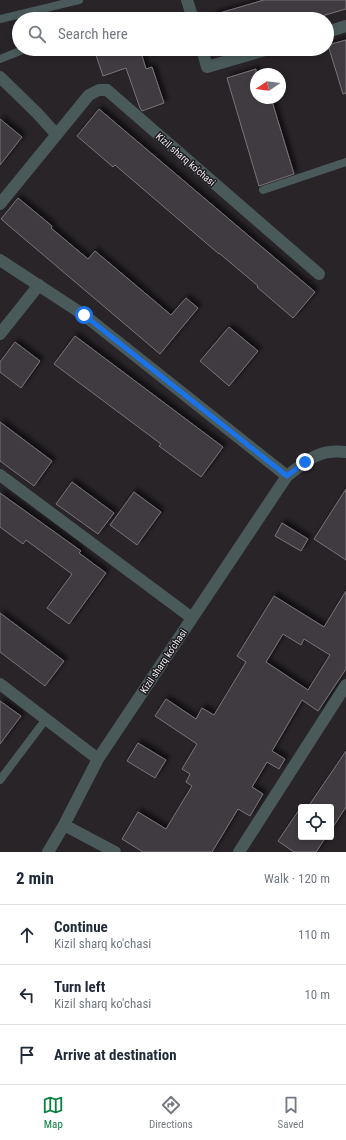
<!DOCTYPE html>
<html lang="en">
<head>
<meta charset="utf-8">
<style>
	:root { --surface:#fff; --page:#f2f2f3; --text:#1f2937; --muted:#747a83; --line:#e0e1e3; --accent:#0b8043 }
	body { margin:0; font-family:"Roboto Condensed",sans-serif; background:var(--page); color:var(--text) }
	.controls { position:absolute; right:12px; bottom:12px; display:grid; overflow:hidden; border-radius:4px; box-shadow:0 2px 6px #0003 }
	.controls button { width:36px; height:36px; display:grid; place-items:center; padding:0; border:0; border-bottom:1px solid var(--line); background:var(--surface); color:var(--text); font:20px sans-serif }
	.compass { position:absolute; left:250px; top:68px; width:36px; height:36px; border-radius:50%; background:var(--surface); box-shadow:0 2px 6px #0003; rotate:257deg }
	.stop { position:absolute; width:12px; height:12px; margin:-9px; border:3px solid #1a73e8; border-radius:50%; background:#fff }
	.stop.end { background:#1a73e8; border-color:#fff; box-shadow:0 1px 4px #0008 }
	.list { margin:0; padding:0; list-style:none }
	h2 { display:flex; justify-content:space-between; align-items:center; height:52px; margin:0; padding:0 16px; font-size:17px }
	h2 small { font-size:13px; font-weight:400; color:var(--muted) }
	.list li { display:grid; grid-template-columns:26px 1fr auto; gap:12px; align-items:center; box-sizing:border-box; height:60px; padding:0 16px; border-top:1px solid var(--line) }
	.list b { display:block; font-size:15px; white-space:nowrap }
	.list p { margin:0; font-size:13px; white-space:nowrap; color:var(--muted) }
	.list em { font-size:13px; font-style:normal; color:var(--muted) }
	.icon { flex:none; width:22px; height:22px; fill:none; stroke:currentColor; stroke-width:2; stroke-linecap:round; stroke-linejoin:round }
	.map { position:relative; flex:none; width:346px; height:852px; overflow:hidden }
	.search { position:absolute; background:var(--surface); box-shadow:0 2px 6px #0003; left:12px; right:12px; top:12px; height:44px; display:flex; align-items:center; gap:10px; box-sizing:border-box; padding:0 14px; border-radius:22px; color:var(--muted); font-size:15px }
	.sheet { height:232px; background:var(--surface) }
	nav { display:flex; justify-content:space-around; align-items:center; box-sizing:border-box; height:56px; border-top:1px solid var(--line); background:var(--surface); font-size:11px; color:var(--muted) }
	nav a { display:grid; justify-items:center; gap:2px }
	nav .on { color:var(--accent) }
	.map>svg:first-child { display:block }
	.building { fill:#3f3a3f; stroke:#797479; fill-rule:evenodd; filter:url(#shadow) }
	.lines { fill:none; stroke-linecap:round; stroke-linejoin:round }
	.service { stroke:#4a5a5b; stroke-width:8 }
	.minor { stroke:#4a5a5b; stroke-width:12 }
	.route { stroke:#1a73e8; stroke-width:5 }
	.labels { text-anchor:middle; stroke-width:3; stroke-linejoin:round; paint-order:stroke }
	.street-label { font-size:10px; fill:#eeebee; stroke:#1e1a1f }
</style>
</head>
<body>
<div class="map">
<svg width="346" height="852" viewBox="0 0 346 852">
	<defs>
		<filter id="shadow"><feDropShadow dx="3.5" dy="-3.5" stdDeviation="2" flood-color="#0009"/></filter>
	</defs>
	<rect width="100%" height="100%" fill="#282428"/>
	<path class="building" d="M264,0h82v9l-35,10h-97l-1,-4z
		M346,40v53l-3,1 -15,-49z
		M94,49h46l6,20 6,-2 12,36 -22,8 -2,-3 -14,-40 -23,8z
		M256,69v29h15l23,76 -35,12 -32,-108z
		M99,109l216,183 -22,26 -36,-31 1,-1 -39,-33v1l-104,-89 -2,2 -36,-31z
		M0,119l22,18 -22,28z
		M18,198l34,28 -1,2 37,31 7,-8 76,64 15,-17 12,10 -38,46 -159,-135z
		M229,327l29,24 -29,35 -29,-25z
		M75,336l148,111 -22,30 -42,-31 2,-2 -107,-80z
		M15,342l25,19 -19,27 -21,-16v-10z
		M0,422l52,39 -18,25 -34,-25z
		M72,482l42,31 -16,21 -42,-30z
		M346,489v71l-32,-21z
		M134,492l27,20 -24,33 -27,-20z
		M0,493l81,58 -2,2 27,20 -37,51 -22,-16 25,-34 -46,-34 -3,4 -23,-17z
		M282,523l26,16 -7,12 -26,-15z
		M346,591v78l-28,42 -16,-11 -30,51 13,8 -6,10 -12,-7 -15,25 11,7 -13,22 -12,-7 -26,43h-69l-21,-13 16,-27 28,17 26,-43 -6,-4 4,-8 -8,-5 15,-25 -42,-28 11,-17 30,20 6,-11 12,7 32,-53 -9,-6 37,-60 50,31zM283,634l18,11 3,-6 26,16 -22,35 -42,-28z
		M0,613l64,48 -19,25 -45,-34z
		M0,701l21,15 -21,28z
		M138,743l28,17 -11,18 -28,-17z
		M346,751v56l-15,23v-23h-23z
		M301,807v30h25l-10,15h-22l-16,-11z"/>
	<g class="lines">
		<path class="service" d="M0,19l79,-19
			M0,59l25,-10
			M263,190l83,-28
			M0,780l46,-61"/>
		<path class="minor" d="M187,0l6,19
			M327,32l19,-6
			M202,49l5,18 62,-18
			M0,77l37,36 19,21
			M0,204l89,-109 10,-5h8l212,184
			M0,260l84,55 203,161
			M0,334l39,-49
			M0,475l192,143
			M0,684l98,75
			M64,825l51,27
			M48,852l16,-27 34,-66 189,-283c21,-16 31,-27 59,-24
			M239,852l107,-167"/>
	</g>
	<g class="lines">
		<path class="route" d="M84,315l203,161 18,-14"/>
	</g>
	<g class="labels">
		<g class="street-label">
			<text transform="translate(186 159) rotate(41)" y="4">Kizil sharq ko'chasi</text>
			<text transform="translate(163 661) rotate(-56)" y="4">Kizil sharq ko'chasi</text>
		</g>
	</g>
</svg>
<div class="controls">
<button><svg class="icon" aria-label="locate" viewBox="0 0 24 24"><circle cx="12" cy="12" r="6"/><path d="M12 2v4M12 18v4M2 12h4M18 12h4"/></svg></button>
</div>
<svg class="compass" viewBox="-18 -18 36 36"><path d="M0-13l5 13h-10z" fill="#e53935"/><path d="M0 13l5-13h-10z" fill="#747a83"/></svg>
<div class="stop" style="left:84px;top:315px"></div>
<div class="stop end" style="left:305px;top:462px"></div>
<div class="search"><svg class="icon" aria-label="search" viewBox="0 0 24 24"><circle cx="10" cy="10" r="6"/><path d="M15 15l6 6"/></svg>Search here</div>
</div>
<section class="sheet">
<h2>2 min<small>Walk · 120 m</small></h2>
<ul class="list">
<li><svg class="icon" aria-label="ahead" viewBox="0 0 24 24"><path d="M12 20V5M6 11l6-6 6 6"/></svg><div><b>Continue</b><p>Kizil sharq ko'chasi</p></div><em>110 m</em></li>
<li><svg class="icon" aria-label="left" viewBox="0 0 24 24"><path d="M17 20v-9H6M10 6l-5 5 5 5"/></svg><div><b>Turn left</b><p>Kizil sharq ko'chasi</p></div><em>10 m</em></li>
<li><svg class="icon" aria-label="arrive" viewBox="0 0 24 24"><path d="M6 21V4h12l-3 4 3 4H6"/></svg><div><b>Arrive at destination</b></div></li>
</ul>
</section>
<nav>
<a class="on"><svg class="icon" aria-label="map" viewBox="0 0 24 24"><path d="M3 6l6-2 6 2 6-2v14l-6 2-6-2-6 2zM9 4v14M15 6v14"/></svg>Map</a>
<a><svg class="icon" aria-label="directions" viewBox="0 0 24 24"><path d="M12 3l9 9-9 9-9-9zM9 14v-3h6M13 9l2 2-2 2"/></svg>Directions</a>
<a><svg class="icon" aria-label="saved" viewBox="0 0 24 24"><path d="M7 4h10v16l-5-4-5 4z"/></svg>Saved</a>
</nav>
</body>
</html>
